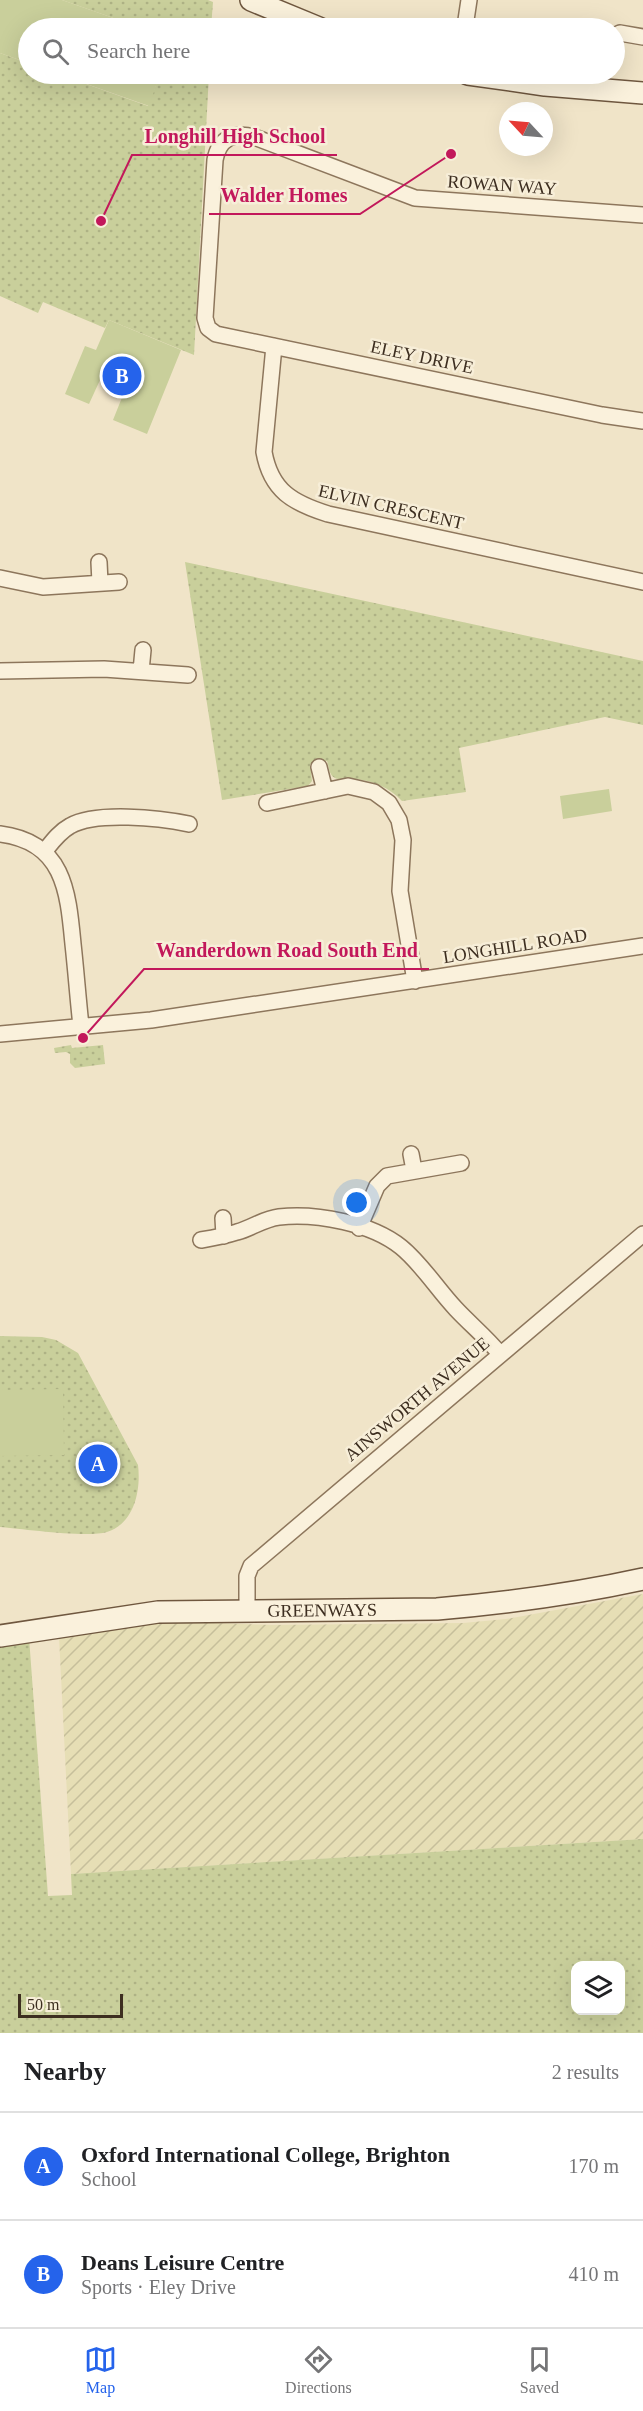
<!DOCTYPE html>
<html lang="en">
<head>
<meta charset="utf-8">
<style>
	:root { --surface:#fff; --page:#f2f2f2; --text:#202124; --muted:#757577; --line:#e0e0e0; --accent:#2563eb }
	body { margin:0; font-family:"Times New Roman",serif; background:var(--page); color:var(--text) }
	.controls { position:absolute; right:18px; bottom:18px; display:grid; overflow:hidden; border-radius:12px; box-shadow:0 6px 24px #0002 }
	.controls button { width:54px; height:54px; display:grid; place-items:center; padding:0; border:0; border-bottom:2px solid var(--line); background:var(--surface); color:var(--text); font:30px sans-serif }
	.compass { position:absolute; left:499px; top:102px; width:54px; height:54px; border-radius:50%; background:var(--surface); box-shadow:0 6px 24px #0002; rotate:296deg }
	.scale { position:absolute; left:18px; bottom:15px; width:105px; box-sizing:border-box; padding-left:6px; border:3px solid #3d2e20; border-top:0; font-size:16px; line-height:21px; white-space:nowrap; color:#3d2e20; -webkit-text-stroke:4px #f7eed8; paint-order:stroke }
	.you { position:absolute; left:357px; top:1203px; width:21px; height:21px; margin:-15px; border:4px solid #fff; border-radius:50%; background:#1a73e8; box-shadow:0 0 0 9px #1a73e833 }
	.badge { display:grid; place-items:center; width:39px; height:39px; border-radius:50%; background:var(--accent); color:#fff; font-size:20px; font-weight:700 }
	.pin { position:absolute; translate:-50% -50%; border:3px solid #fff; box-shadow:0 2px 6px #0006 }
	.list { margin:0; padding:0; list-style:none }
	h2 { display:flex; justify-content:space-between; align-items:center; height:78px; margin:0; padding:0 24px; font-size:26px }
	h2 small { font-size:20px; font-weight:400; color:var(--muted) }
	.list li { display:grid; grid-template-columns:39px 1fr auto; gap:18px; align-items:center; box-sizing:border-box; height:108px; padding:0 24px; border-top:2px solid var(--line) }
	.list b { display:block; font-size:22px; white-space:nowrap }
	.list p { margin:0; font-size:20px; white-space:nowrap; color:var(--muted) }
	.list em { font-size:20px; font-style:normal; color:var(--muted) }
	.icon { flex:none; width:33px; height:33px; fill:none; stroke:currentColor; stroke-width:2; stroke-linecap:round; stroke-linejoin:round }
	.map { position:relative; flex:none; width:643px; height:2033px; overflow:hidden }
	.search { position:absolute; background:var(--surface); box-shadow:0 6px 24px #0002; left:18px; right:18px; top:18px; height:66px; display:flex; align-items:center; gap:15px; box-sizing:border-box; padding:0 21px; border-radius:33px; color:var(--muted); font-size:22px }
	.sheet { height:294px; background:var(--surface) }
	nav { display:flex; justify-content:space-around; align-items:center; box-sizing:border-box; height:84px; border-top:2px solid var(--line); background:var(--surface); font-size:16px; color:var(--muted) }
	nav a { display:grid; justify-items:center; gap:3px }
	nav .on { color:var(--accent) }
	.map>svg:first-child { display:block }
	.farmland { fill:url(#farmland-furrows) }
	.green { fill:url(#green-dots); fill-rule:evenodd }
	.pitch { fill:#c9cf9b }
	.lines { fill:none; stroke-linecap:round; stroke-linejoin:round }
	.street-casing { stroke:#8d765c; stroke-width:18 }
	.secondary-casing { stroke:#6f573f; stroke-width:24 }
	.street { stroke:#faf1dc; stroke-width:15 }
	.secondary { stroke:#faf1dc; stroke-width:21 }
	.labels { text-anchor:middle; stroke-width:5; stroke-linejoin:round; paint-order:stroke }
	.street-label { font-size:18px; fill:#3d2e20; stroke:#f7eed8 }
	.leader { fill:none; stroke:#c2185b; stroke-width:2 }
	.callout-dot { fill:#c2185b; stroke:#f7eed8; stroke-width:2 }
	.callout-label { font-size:20px; text-anchor:middle; font-weight:bold; fill:#c2185b; stroke:#f7eed8; stroke-width:5; stroke-linejoin:round; paint-order:stroke }
</style>
</head>
<body>
<div class="map">
<svg width="643" height="2033" viewBox="0 0 643 2033">
	<defs>
		<pattern id="farmland-furrows" width="10" height="10" patternUnits="userSpaceOnUse" patternTransform="scale(1.5)"><rect width="10" height="10" fill="#e6deb5"/><path d="M-1 1l2-2M0 10L10 0M9 11l2-2" fill="none" stroke="#c6bf9b"/></pattern>
		<pattern id="green-dots" width="8" height="8" patternUnits="userSpaceOnUse" patternTransform="scale(1.5)"><rect width="8" height="8" fill="#c9cf9b"/><path d="M2 2h.1M6 6h.1" fill="none" stroke="#aeb285" stroke-width="1.8" stroke-linecap="round"/></pattern>
	</defs>
	<rect width="100%" height="100%" fill="#f0e4c8"/>
	<path class="farmland" d="M643,1594v245l-572,35 -12,-237 97,-16 116,4 191,-2 43,-4z"/>
	<path class="green" d="M62,0h146l5,2 -2,26h-69z
		M0,53l28,10v11h30l90,32 12,-32h49l-15,281 -85,-35 -4,8 -62,-26 -5,11 -38,-17z
		M185,562l458,99v64l-38,-8 -146,31 7,44 -64,9c-12,-13 -30,-21 -48,-22 -5,-1 -13,2 -19,-1 -6,-3 -6,-11 -8,-17l-17,3 2,17 -4,5 -86,14z
		M71,1045l1,3 31,-3 2,19 -30,4 -5,-5v-9l-4,-2 -11,1 -1,-5z
		M0,1336l42,1 14,3 22,13 60,112c3,24 -3,58 -31,67 -20,6 -83,-3 -107,-5z
		M29,1637l19,259 24,-1 -1,-21 572,-35v194h-643v-391zM576,1966h44v44h-44z"/>
	<path class="pitch" d="M0,0h62l80,28h-114v35l-28,-10z
		M58,74h102l-11,32z
		M109,320l72,30 -34,84 -34,-14 12,-30 -25,-10 -11,24 -24,-10 20,-48 11,4z
		M609,789l3,22 -49,8 -3,-23z
		M63,1389l1,66 -64,1v-66z"/>
	<g class="lines">
		<defs>
			<path id="street" d="M467,28l-1,-8 3,-20
				M614,36l6,-3 23,4
				M643,215l-228,-17 -161,-61c-20,-5 -35,1 -39,23l-10,158 3,10 8,6 386,81 41,6
				M274,346l-10,106c7,39 29,51 64,62l315,68
				M99,562l1,21
				M0,578l43,9 76,-5
				M0,671l104,-2 84,6
				M141,671l2,-21
				M319,767l6,24
				M267,803l81,-17 26,6 15,11 10,17 4,20 -3,51 15,90
				M0,834c64,8 68,57 73,110 3,27 5,55 8,82
				M44,852c8,-10 15,-20 26,-26 26,-15 90,-8 119,-2
				M0,1034l151,-14 492,-74
				M411,1154l3,16
				M223,1218l1,18
				M359,1228l18,-42 10,-10 74,-13
				M201,1240c12,-2 24,-4 36,-8 15,-4 26,-13 42,-15 38,-4 92,6 122,30 21,17 36,42 55,62 14,15 31,29 44,45
				M247,1610v-34l4,-10 392,-332"/>
			<g id="secondary">
				<path d="M251,0l68,28"/>
				<path d="M468,74l77,11 98,8"/>
				<path id="s1" d="M0,1636l158,-24 279,-3c69,-6 138,-15 206,-30"/>
			</g>
		</defs>
		<use href="#street" class="street-casing"/>
		<use href="#secondary" class="secondary-casing"/>
		<use href="#street" class="street"/>
		<use href="#secondary" class="secondary"/>
	</g>
	<g class="labels">
		<g class="street-label">
			<text transform="translate(502 185) rotate(4)" y="6">ROWAN WAY</text>
			<text transform="translate(422 357) rotate(12)" y="6">ELEY DRIVE</text>
			<text transform="translate(391 507) rotate(13)" y="6">ELVIN CRESCENT</text>
			<text transform="translate(515 946) rotate(-9)" y="6">LONGHILL ROAD</text>
			<text transform="translate(417 1399) rotate(-40)" y="6">AINSWORTH AVENUE</text>
			<text dy="6" stroke="none"><textPath href="#s1" startOffset="324">GREENWAYS</textPath></text>
		</g>
	</g>
	<path class="leader" d="M101 221L132 155H337M451 154L360 214H209M83 1038L144 969H429"/>
	<g class="callout-dot">
		<circle cx="101" cy="221" r="6"/>
		<circle cx="451" cy="154" r="6"/>
		<circle cx="83" cy="1038" r="6"/>
	</g>
	<g class="callout-label">
		<text x="235" y="143">Longhill High School</text>
		<text x="284" y="202">Walder Homes</text>
		<text x="287" y="957">Wanderdown Road South End</text>
	</g>
</svg>
<div class="controls">
<button><svg class="icon" aria-label="layers" viewBox="0 0 24 24"><path d="M12 4l9 5-9 5-9-5zM3 14l9 5 9-5"/></svg></button>
</div>
<svg class="compass" viewBox="-18 -18 36 36"><path d="M0-13l5 13h-10z" fill="#e53935"/><path d="M0 13l5-13h-10z" fill="#757577"/></svg>
<div class="scale">50 m</div>
<div class="you"></div>
<div class="pin badge" style="left:98px;top:1464px">A</div>
<div class="pin badge" style="left:122px;top:376px">B</div>
<div class="search"><svg class="icon" aria-label="search" viewBox="0 0 24 24"><circle cx="10" cy="10" r="6"/><path d="M15 15l6 6"/></svg>Search here</div>
</div>
<section class="sheet">
<h2>Nearby<small>2 results</small></h2>
<ul class="list">
<li><span class="badge">A</span><div><b>Oxford International College, Brighton</b><p>School</p></div><em>170 m</em></li>
<li><span class="badge">B</span><div><b>Deans Leisure Centre</b><p>Sports · Eley Drive</p></div><em>410 m</em></li>
</ul>
</section>
<nav>
<a class="on"><svg class="icon" aria-label="map" viewBox="0 0 24 24"><path d="M3 6l6-2 6 2 6-2v14l-6 2-6-2-6 2zM9 4v14M15 6v14"/></svg>Map</a>
<a><svg class="icon" aria-label="directions" viewBox="0 0 24 24"><path d="M12 3l9 9-9 9-9-9zM9 14v-3h6M13 9l2 2-2 2"/></svg>Directions</a>
<a><svg class="icon" aria-label="saved" viewBox="0 0 24 24"><path d="M7 4h10v16l-5-4-5 4z"/></svg>Saved</a>
</nav>
</body>
</html>
